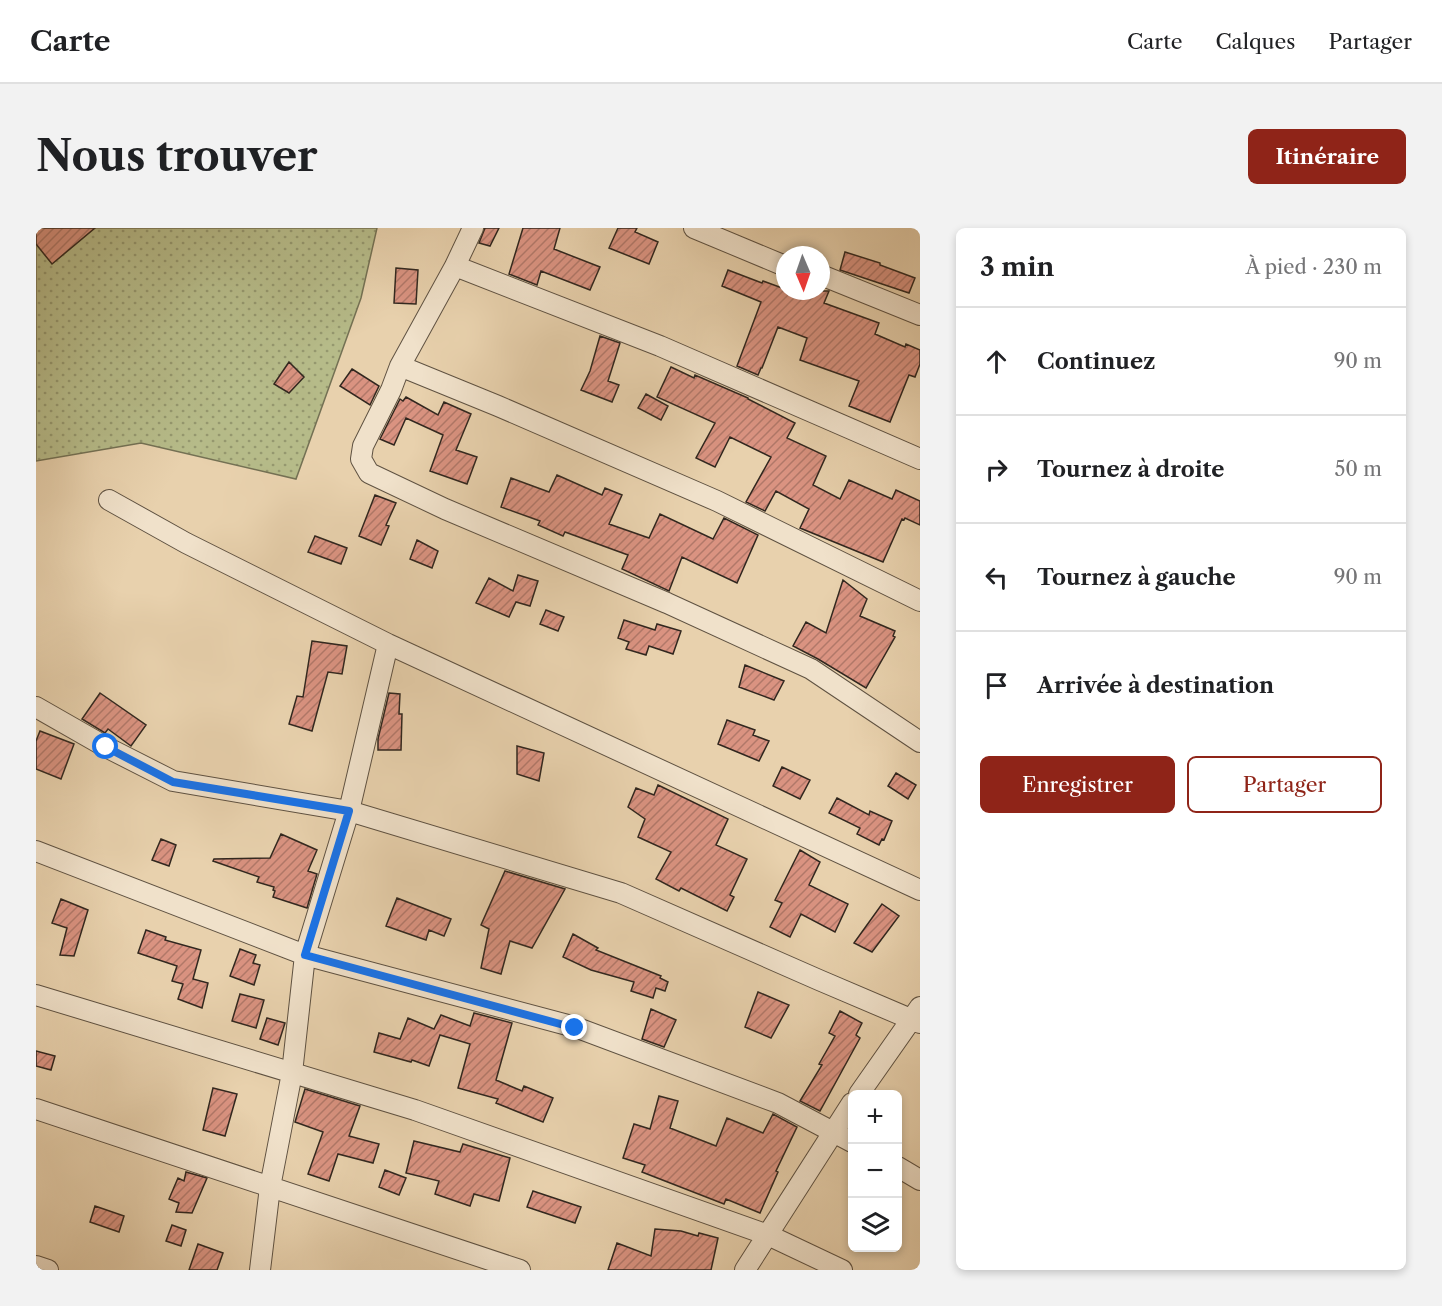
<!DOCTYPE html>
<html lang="fr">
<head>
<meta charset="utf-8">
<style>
	:root { --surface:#fff; --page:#f2f2f2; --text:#202124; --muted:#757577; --line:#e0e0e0; --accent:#8f2418 }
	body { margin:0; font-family:"Libre Caslon Text",serif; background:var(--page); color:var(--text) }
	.controls { position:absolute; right:18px; bottom:18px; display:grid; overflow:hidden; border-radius:9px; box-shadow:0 3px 9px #0003 }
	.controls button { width:54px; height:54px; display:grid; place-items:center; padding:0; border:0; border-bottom:2px solid var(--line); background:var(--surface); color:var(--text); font:30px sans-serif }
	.compass { position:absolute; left:740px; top:18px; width:54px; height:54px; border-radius:50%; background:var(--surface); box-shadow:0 3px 9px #0003; rotate:178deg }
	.stop { position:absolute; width:18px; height:18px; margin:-14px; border:4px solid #1a73e8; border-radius:50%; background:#fff }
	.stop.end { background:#1a73e8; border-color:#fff; box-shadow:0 2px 6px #0008 }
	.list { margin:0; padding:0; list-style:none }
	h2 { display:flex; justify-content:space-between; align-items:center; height:78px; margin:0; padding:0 24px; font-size:26px }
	h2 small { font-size:20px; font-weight:400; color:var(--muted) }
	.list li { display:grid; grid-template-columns:39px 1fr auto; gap:18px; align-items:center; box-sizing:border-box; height:108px; padding:0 24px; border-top:2px solid var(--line) }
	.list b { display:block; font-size:22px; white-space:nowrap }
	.list em { font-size:20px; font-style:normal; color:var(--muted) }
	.actions { display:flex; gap:12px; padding:18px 24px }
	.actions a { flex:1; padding:14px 0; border:2px solid var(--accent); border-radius:9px; text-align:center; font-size:21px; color:var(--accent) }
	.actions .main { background:var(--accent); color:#fff }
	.icon { flex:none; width:33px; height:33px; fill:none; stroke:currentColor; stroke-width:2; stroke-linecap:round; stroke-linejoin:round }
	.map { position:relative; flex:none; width:884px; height:1042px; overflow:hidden; border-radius:9px }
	header { display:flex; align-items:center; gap:36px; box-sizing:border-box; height:84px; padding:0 30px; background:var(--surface); border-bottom:2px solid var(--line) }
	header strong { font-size:28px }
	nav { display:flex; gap:33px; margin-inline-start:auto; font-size:21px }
	.intro { display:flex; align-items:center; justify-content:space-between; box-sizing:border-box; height:144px; padding:0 36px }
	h1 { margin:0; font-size:42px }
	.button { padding:15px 27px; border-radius:9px; background:var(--accent); color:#fff; font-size:21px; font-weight:700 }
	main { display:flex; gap:36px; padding:0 36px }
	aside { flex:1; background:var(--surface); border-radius:9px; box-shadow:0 3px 9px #0003 }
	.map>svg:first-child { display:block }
	.garden { fill:url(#garden-dots); stroke:#747154; stroke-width:1.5 }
	.building { fill:url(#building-hatch); stroke:#31271f; stroke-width:1.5 }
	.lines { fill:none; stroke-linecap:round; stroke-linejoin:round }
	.minor-casing { stroke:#5f5242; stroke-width:22 }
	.minor { stroke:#f0e1ca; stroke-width:20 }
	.route { stroke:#1a73e8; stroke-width:8 }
</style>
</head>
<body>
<header>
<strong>Carte</strong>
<nav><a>Carte</a><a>Calques</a><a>Partager</a></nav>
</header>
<div class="intro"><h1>Nous trouver</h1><a class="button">Itinéraire</a></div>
<main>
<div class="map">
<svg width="884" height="1042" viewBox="0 0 884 1042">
	<defs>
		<pattern id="garden-dots" width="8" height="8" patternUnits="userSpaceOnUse" patternTransform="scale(1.5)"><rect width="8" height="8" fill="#b6bb89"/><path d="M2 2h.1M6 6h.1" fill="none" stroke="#95986f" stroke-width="1.8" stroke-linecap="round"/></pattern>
		<pattern id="building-hatch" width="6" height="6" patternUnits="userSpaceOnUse" patternTransform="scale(1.5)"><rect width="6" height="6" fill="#da9381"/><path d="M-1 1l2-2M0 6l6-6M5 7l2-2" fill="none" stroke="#b17869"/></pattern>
	</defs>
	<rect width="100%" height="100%" fill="#e8d1ad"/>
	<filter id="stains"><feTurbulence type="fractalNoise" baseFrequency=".00333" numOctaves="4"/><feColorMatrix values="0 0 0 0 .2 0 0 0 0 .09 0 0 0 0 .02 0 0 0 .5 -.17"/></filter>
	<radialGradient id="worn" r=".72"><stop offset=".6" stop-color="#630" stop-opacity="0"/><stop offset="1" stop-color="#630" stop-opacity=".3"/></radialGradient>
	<path class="garden" d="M0,0h341l-16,70 -65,181 -155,-36 -105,18z"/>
	<path class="building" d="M0,0h59l-43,36 -16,-20z
		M449,0h14l-9,18 -11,-3z
		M487,0h37l-6,21 46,18 -10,23 -49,-19 -4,14 -28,-11z
		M582,0h19l-2,4 23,10 -9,22 -40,-16z
		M809,24l35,11v2l35,13 -6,15 -69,-23z
		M360,40l22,2 -2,34 -22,-1z
		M692,42l34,13 1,-2 22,8v2h44l-5,12 55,20 -4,11 30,13 1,-3 14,6v14l-5,13 -6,-2 -19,47 -41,-16 10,-25 -59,-21 7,-22 -29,-11 -16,41h-1l-3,7 -21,-9 24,-64 -39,-16z
		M564,108l20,7 -12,38 11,4 -7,17 -31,-12 9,-19z
		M253,134l15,15 -15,16 -15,-9z
		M635,139l23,11 1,-3 53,23v1l47,24 -8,15 39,18 -13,29 27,14 9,-19 43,19 4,-9 24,11v24l-15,-7 -1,2 -2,-1 -19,43 -83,-34 9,-19 -33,-18 -11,20 -19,-9 25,-45 -41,-20 -15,30 -19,-9 19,-35 -58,-26z
		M316,141l27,17 -9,19 -30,-19z
		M610,166l22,12 -7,14 -23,-12z
		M370,169l32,18 6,-13 27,12 -15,36 21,7 -10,27 -37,-13 13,-36 -37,-17 -12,27 -14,-6 20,-40 3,2z
		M521,247l45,20 3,-7 17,7 -13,29 40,14 11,-24 53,25 11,-21 34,17 -21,48 -55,-26 -13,34 -47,-22 6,-14 -63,-23 -2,4 -25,-11 2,-4 -39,-14 10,-29 38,14z
		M339,267l21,8 -10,22 3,1 -8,19 -22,-9z
		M279,308l32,12 -6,16 -33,-12z
		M381,312l21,11 -6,17 -22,-9z
		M482,347l20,6 -8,25 -14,-4 -7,15 -33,-14 13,-25 24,13z
		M807,352l24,19 -7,17 35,15 -2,5 2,1 -29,51 -48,-29 -25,-13 13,-24 20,11z
		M510,382l18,7 -6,14 -18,-7z
		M588,392l31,10 2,-6 24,7 -8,23 -24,-8 -3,9 -20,-6 3,-7 -11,-4z
		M276,413l35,5 -5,28 -14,-2 -16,59 -23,-7 8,-28 6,1z
		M709,437l39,16 -10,19 -35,-13z
		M64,465l46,32 -15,21 -23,-17 -3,4 -23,-14z
		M353,465l11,1 -1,20h3l-1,36h-23v-11z
		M691,492l28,10 -2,5 16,6 -10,20 -41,-17z
		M4,503l34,13 -13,35 -25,-10v-28z
		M481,518l27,7 -5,28 -22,-7z
		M746,539l28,13 -10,19 -27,-13z
		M860,545l20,12 -8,14 -20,-13z
		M622,557l70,34 -12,26 31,14 -17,36 4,2 -7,14 -46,-23 -2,3 -23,-12 15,-27 -33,-15 7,-18 -17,-12 8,-19 18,7z
		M801,570l32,17 1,-4 22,10 -8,19 -2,-1 -3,6 -22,-11 3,-6 -31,-15z
		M245,606l36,16 -9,21 9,3 -10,34 -34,-11 2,-6 -2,-1 1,-3 -17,-5 2,-5 -46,-16 1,-2 56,-1z
		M125,611l15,6 -7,21 -17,-6z
		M764,622l20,12 -11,23 39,19 -13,28 -34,-18 -11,23 -20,-10 12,-24 -7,-3z
		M469,643l60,18 -33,59 -22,-7 -9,33 -20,-6 8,-39 -8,-4z
		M361,670l54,21 -7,17 -15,-6 -3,10 -40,-14z
		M25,671l27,11 -14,46 -14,-1 7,-27 -15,-5z
		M846,676l17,12 -27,36 -18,-9z
		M110,702l20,7 -1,3 36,10 -8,29 15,4 -6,25 -24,-9 5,-15 -11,-3 5,-15 -39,-13z
		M537,706l25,14 -2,2 65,26 -1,2 8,4 -3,9 -9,-3 -3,10 -22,-7 3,-9 -43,-12 -28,-13z
		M204,721l16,6 -3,8 7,2 -6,20 -24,-9z
		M722,764l31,13 -18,33 -26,-11z
		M204,766l24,6 -8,28 -24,-7z
		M615,781l25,11 -12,27 -22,-8z
		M804,783l22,12 -6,12 4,3 -40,73 -20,-10 22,-36 -3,-1 16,-28 -6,-3z
		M438,785l38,10 -16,57 26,11 2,-5 29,12 -10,24 -47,-19 2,-4 -40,-11 12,-44 -30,-9 -11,31 -17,-6 -1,2 -37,-10 5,-19 21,6 8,-21 26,11 7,-14 29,11z
		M231,790l18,5 -7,22 -18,-6z
		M0,823l19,5 -4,14 -15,-4z
		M177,860l24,6 -12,42 -22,-6z
		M269,861l55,17 -11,30 30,8 -6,19 -35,-9 -9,27 -21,-7 15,-42 -28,-10z
		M623,868l19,5 -8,27 46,18 11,-28 36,15 10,-19 24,13 -21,44 2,1 -18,41 -34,-14 -2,5 -82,-32 3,-7 -22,-7 11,-34 16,5z
		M378,913l46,11 3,-8 47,14 -11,43 -25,-7 -4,12 -35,-12 4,-13 -33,-8z
		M349,942l21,8 -7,17 -20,-8z
		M150,944l21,6 -15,35 -16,-1 3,-9 -10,-4 9,-21 6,3z
		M497,963l48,16 -6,16 -48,-16z
		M59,978l29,10 -5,16 -29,-10z
		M136,997l14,5 -5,16 -15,-5z
		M619,1001l26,2 17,5 1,-3 19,5 -7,32h-103l9,-27 34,13z
		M162,1016l25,9 -6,17h-28z"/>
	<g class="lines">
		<defs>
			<path id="minor" d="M658,0l91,38
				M419,38l18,-38
				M785,47l99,40
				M364,138l98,40 219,95 203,100
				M884,231l-260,-113 -205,-80 -55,100 -9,24 -28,56 -2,13 8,14 76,36 222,94 144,66 109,73
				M73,272l77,43 202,101 532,246
				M0,479l70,40 67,34 176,30 272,82 198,87 101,43
				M0,623l269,104 270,72 203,76 74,39
				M0,767l379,115 353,125 74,35
				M823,866l61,-87
				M0,881l484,161
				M862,939l22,13
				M0,1038l12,4
				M224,1042l10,-83 22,-114 13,-118 44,-144 39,-167
				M709,1042l107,-167"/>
		</defs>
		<use href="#minor" class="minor-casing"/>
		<use href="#minor" class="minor"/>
	</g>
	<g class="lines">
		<path class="route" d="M70,519l67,35 176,29 -44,144 270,73"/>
	</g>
	<rect width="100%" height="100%" filter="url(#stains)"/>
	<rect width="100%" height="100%" fill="url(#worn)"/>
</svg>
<div class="controls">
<button>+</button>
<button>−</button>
<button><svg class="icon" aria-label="layers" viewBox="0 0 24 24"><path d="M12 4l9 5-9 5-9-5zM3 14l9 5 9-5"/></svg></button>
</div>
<svg class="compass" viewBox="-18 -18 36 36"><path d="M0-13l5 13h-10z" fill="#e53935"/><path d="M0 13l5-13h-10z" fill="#757577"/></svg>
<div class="stop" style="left:70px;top:519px"></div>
<div class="stop end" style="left:539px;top:800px"></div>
</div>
<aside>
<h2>3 min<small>À pied · 230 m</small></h2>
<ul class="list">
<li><svg class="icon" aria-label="ahead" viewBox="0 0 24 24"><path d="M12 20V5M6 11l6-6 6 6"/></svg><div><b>Continuez</b></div><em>90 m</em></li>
<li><svg class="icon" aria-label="right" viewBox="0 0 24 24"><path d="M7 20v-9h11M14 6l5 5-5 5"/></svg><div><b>Tournez à droite</b></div><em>50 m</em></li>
<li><svg class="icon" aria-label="left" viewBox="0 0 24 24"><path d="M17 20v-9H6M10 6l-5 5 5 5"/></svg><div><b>Tournez à gauche</b></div><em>90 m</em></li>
<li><svg class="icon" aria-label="arrive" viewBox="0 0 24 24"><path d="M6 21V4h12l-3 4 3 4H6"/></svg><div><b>Arrivée à destination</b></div></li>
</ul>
<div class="actions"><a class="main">Enregistrer</a><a>Partager</a></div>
</aside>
</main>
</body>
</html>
